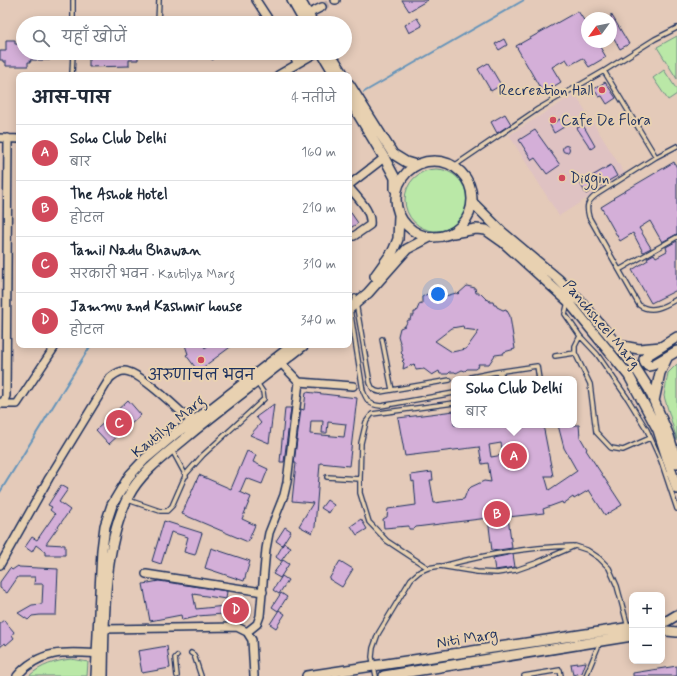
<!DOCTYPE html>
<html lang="hi">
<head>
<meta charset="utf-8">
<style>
	:root { --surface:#fff; --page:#f2f2f3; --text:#1f2937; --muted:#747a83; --line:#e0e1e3; --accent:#d1495b }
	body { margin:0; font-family:Mynerve,"Playpen Sans Deva",sans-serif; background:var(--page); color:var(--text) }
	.controls { position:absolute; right:12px; bottom:12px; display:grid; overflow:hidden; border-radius:8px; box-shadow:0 2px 10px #0003 }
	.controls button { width:36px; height:36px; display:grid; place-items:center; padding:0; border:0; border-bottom:1px solid var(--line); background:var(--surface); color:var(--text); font:20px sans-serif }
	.compass { position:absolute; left:581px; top:12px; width:36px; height:36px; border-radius:50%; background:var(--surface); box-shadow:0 2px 10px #0003; rotate:237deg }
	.you { position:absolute; left:438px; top:294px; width:14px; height:14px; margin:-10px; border:3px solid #fff; border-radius:50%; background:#1a73e8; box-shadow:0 0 0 6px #1a73e833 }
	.badge { display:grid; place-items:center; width:26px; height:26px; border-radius:50%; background:var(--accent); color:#fff; font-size:13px; font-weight:700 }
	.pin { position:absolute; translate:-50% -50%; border:2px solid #fff; box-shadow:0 1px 4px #0006 }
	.popup { position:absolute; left:451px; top:376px; width:126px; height:52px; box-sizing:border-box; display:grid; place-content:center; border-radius:8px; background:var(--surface); filter:drop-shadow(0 1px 3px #0005); font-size:13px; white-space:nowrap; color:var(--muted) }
	.popup b { font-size:15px; color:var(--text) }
	.popup::after { content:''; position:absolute; left:50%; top:100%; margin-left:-8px; border:8px solid transparent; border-top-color:var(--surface) }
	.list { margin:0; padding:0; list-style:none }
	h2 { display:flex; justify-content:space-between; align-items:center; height:52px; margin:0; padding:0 16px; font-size:17px }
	h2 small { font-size:13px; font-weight:400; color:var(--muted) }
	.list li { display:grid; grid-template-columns:26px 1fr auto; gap:12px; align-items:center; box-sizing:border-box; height:56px; padding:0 16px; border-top:1px solid var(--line) }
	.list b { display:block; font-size:15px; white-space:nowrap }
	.list p { margin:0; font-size:13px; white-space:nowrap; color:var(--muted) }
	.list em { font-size:13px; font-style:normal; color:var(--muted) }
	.icon { flex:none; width:22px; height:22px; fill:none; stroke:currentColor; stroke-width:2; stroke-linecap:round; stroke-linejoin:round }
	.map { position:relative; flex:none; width:677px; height:676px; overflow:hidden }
	.search { position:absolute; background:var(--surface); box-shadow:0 2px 10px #0003; left:16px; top:16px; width:336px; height:44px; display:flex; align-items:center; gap:10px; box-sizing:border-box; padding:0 14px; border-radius:22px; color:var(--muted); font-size:15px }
	.panel { position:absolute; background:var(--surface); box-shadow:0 2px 10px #0003; left:16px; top:72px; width:336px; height:276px; border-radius:8px }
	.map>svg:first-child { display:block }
	.built { fill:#dfc2c2 }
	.green { fill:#bae8a7; stroke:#6a8c82 }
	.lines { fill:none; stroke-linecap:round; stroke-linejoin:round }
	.stream { stroke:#6594ba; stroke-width:2 }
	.building { fill:#d4afd8; stroke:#1b2f5e; fill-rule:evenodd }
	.street-tunnel { stroke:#bcaba7; stroke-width:7; stroke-dasharray:7 3.5; stroke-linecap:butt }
	.lane-casing { stroke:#1b2f5e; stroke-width:6 }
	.street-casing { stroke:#1b2f5e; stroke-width:10 }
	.secondary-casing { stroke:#1b2f5e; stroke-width:12 }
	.lane { stroke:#e8d1b1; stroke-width:3.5 }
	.street { stroke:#e8d1b1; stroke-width:7 }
	.secondary { stroke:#e8d1b1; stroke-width:9 }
	.poi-dot { fill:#d1495b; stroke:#e8d1b1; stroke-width:1.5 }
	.labels { text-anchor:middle; stroke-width:4; stroke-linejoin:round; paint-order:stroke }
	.poi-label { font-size:15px; fill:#1b2f5e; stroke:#e8d1b1; text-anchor:start }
	.street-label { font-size:15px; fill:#1b2f5e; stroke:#e8d1b1 }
</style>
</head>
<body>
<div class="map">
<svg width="677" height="676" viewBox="0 0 677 676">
	<rect width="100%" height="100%" fill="#e4cab9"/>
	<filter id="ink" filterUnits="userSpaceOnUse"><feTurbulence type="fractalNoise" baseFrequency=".025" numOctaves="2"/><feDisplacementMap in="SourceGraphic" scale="8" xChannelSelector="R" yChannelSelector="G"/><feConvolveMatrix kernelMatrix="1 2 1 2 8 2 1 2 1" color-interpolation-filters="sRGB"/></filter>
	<g filter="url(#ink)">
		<path class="built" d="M575,94l50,80 -66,42 -50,-81z"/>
		<path class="green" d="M677,36v43l-20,-32z
			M664,70l13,20v4l-9,6 -15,-22z
			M405 200a31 31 0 1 1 62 0a31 31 0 1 1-62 0Z
			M677,364v76l-13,-44 4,-23z
			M71,659l17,3 -1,14h-58c12,-11 26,-15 42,-17z"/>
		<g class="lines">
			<path class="stream" d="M364,92l160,-92
				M0,492l91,-147"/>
		</g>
		<path class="building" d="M402,0h26l-19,11z
			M578,11l9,14v17h10l9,15 -17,10 -6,-9 -13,7 -4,-6 -14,8 9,15 -18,11 -27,-47z
			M611,14l18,30 -9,5 -9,-16z
			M183,17h9v6h-9z
			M417,18l5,8 -13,7 -4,-8z
			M504,39l3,6 -8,5 -4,-6z
			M6,40h9v4h8v9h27v7h-20l1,2h-3v4h-22v-4h-3v-2h-3v-9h6z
			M89,53h49v7h-9v6l-40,1z
			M202,53h16l-5,7z
			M488,63l13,22 -10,6 -13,-22z
			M605,82l11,16 -9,6 -5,-8 -3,1 -5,-8z
			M505,114l6,10 -14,9 -6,-11z
			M560,119l4,8 -10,6 -4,-8z
			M583,125l12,21 -4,3 -14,-21z
			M535,130l25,35 -13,9 -12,-16 -3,2 -13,-20z
			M562.5 149a3.5 3.5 0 1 1 7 0a3.5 3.5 0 1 1-7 0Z
			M674,162l3,6v66l-15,8 -12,-21 -11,7 12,20 -8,4 -10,-19 -13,8 -19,-34 13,-8 -1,-1z
			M611,165l6,11 -31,18 -6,-11z
			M349,210l9,13 -9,6z
			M677,241v49l-26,13 -19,-33 16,-10 -1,-2 7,-4 2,3 11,-6 -1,-4z
			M467,286l8,2 1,5h4l6,6 3,1 1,2h3l1,3h2l1,2 6,3 3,-1 4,7v1l5,32 -11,3 -1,2 -8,1 -6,9h-11l1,2 -4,3h-8l-2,2 -3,-1 -6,3 -1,-1h-5l-2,2h-8l-1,-3 -7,4 -8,-6 -8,1 -2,-6 -11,5 1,-6 -2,-2 2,-1 -2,-3 1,-2 -2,-2 1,-2 -1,-2v-3l-3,-10 2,-8 5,-2 3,-6h2l1,-4h3v-4h2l4,-9 2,1v-7l7,-4 13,4 14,-4 2,1zM463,326l1,3 15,2 -13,18 -14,3 -17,-11 17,-13z
			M185,345h18l2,3 4,-3h24l-35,26 -12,-16 2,-1z
			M306,392l51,6 -8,68 -29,-3 -5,64 -3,6 -13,-7 14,-23 -21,-2 4,-38h-2l7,-54 3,1zM311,421h12l-1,12h5l1,-11 18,2 -2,13 -34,-3z
			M128,400l13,15 -32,29 -13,-14z
			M274,404l-5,39 -19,-8 11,-12 -5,-6z
			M285,408h6l-7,54h-4z
			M454,411v14h89l10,51h-8l4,14 28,-19 -13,-23 -6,-23h21l1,12 7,12 -1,1 36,55 -17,10 -16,-25 -15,9 -1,-2 -10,7 -1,-2 -19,7 1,4 -36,4 4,31 -20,3 -4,-33 -72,9 -2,2h-5v-3l-25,2 -1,-9 4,-2 1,-8 28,-4 -2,-24 -2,1 -1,-7 21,-3 1,8h-3l4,23 30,-4 3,-8 4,-4 13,-6 7,1 -3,-19 -6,1 -3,-17 -74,9 -7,-38zM501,443l2,12 -12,2 -2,-12z
			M247,451l9,4 -3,7 15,7 -6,15 -16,-6 -6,14 11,5 -9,22 13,6 -7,17 -66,-28 17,-39 32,14z
			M61,485l7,4 -9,13 11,8 -24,34 19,1v10h-20v-3l-9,-7 -4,7 -7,-5 7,-10 5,3 18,-26 -5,-4 2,-3 -4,-2z
			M327,500l7,5 -5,8 -8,-5z
			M361,519l6,10 -10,6 -6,-9z
			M164,521l38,12 -7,22 -11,-3 4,-15 -17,-5 -10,32 -9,-3z
			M285,527l6,4 -9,14 -6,-4z
			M284,543l7,4 -10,14 -5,-4z
			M211,548l39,13 -6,20 -39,-13z
			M513,554l2,13 -20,3 -2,-12z
			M283,560l6,4 -9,14 -7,-4z
			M340,561l13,8 -11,18 -13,-8z
			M18,566l1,1 39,2 -2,46h-16l-8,1 -4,4 -10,-7 14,-8 10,-1 1,-20h-9l1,-7h-17l-11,16 -7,-5v-6l10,-14 2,2z
			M282,576l6,4 -9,14 -6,-4z
			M159,581l68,10 -1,8 -33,-5 3,15 29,-3 -1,8 -27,2v1l-15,3 -1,-5 -31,6 -7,-37z
			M281,593l6,4 -9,14 -6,-4z
			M279,610l6,4 -9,14 -6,-4z
			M4,620l10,12 -2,3 2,3 -8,7 -1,-2 -5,4v-24z
			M167,646l3,22 -28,5 -4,-22z
			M586,662l-4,11 -9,2 -2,-11z
			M677,666v10h-44v-3z"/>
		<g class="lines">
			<path class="street-tunnel" d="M322,7l13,-7"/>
			<defs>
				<path id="lane" d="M73,23v-23
					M158,23l1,-23
					M604,71l52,86 -60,38c-9,7 -10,11 -7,22l50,88c13,9 26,1 38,-6
					M72,75l1,-22
					M656,157l21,-11
					M454,166l84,-57 66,-38 51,-32 22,-11
					M619,270l58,-33
					M355,297l15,86c2,5 3,8 10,9l70,-12
					M568,302l-3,12 15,22 17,18 31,45 19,31 14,31 16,48
					M350,309l13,82c4,10 6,14 18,15l73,-13
					M580,336l-5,10v7l15,31 6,48 15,16 12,2 27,-12
					M382,339l10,51
					M555,356l20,-3
					M496,372l41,-6 2,13h-2
					M471,377l25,-5 5,2 3,5
					M172,450l14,26
					M327,477l33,2
					M128,500l32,11h7l5,-5 14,-32 17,-19 61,-56 -1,-7 -6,-9
					M443,566c44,-12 85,-19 130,-20
					M428,568l-41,-27 -18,-19 -9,-29v-14l1,-36 5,-21 6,-8 82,-11
					M191,653l3,2 7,21
					M177,676l-2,-18 2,-2
					M376,676l-4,-19 1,-9 5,-14 33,-55 8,-7 9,-4 12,-2 37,6 20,1 19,-3 20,-7 39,-17 12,4 12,8 10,10 8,18 11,41
					M524,676l36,-6 1,6
					M586,676l14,-34"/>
				<path id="street" d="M256,0l15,23
					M335,0h1
					M308,14l14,-7
					M291,53l7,10
					M278,75l38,-22
					M0,138l19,1
					M349,185l35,-27
					M349,187c8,11 23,23 21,38l-16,11
					M299,382l54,4
					M0,403l4,-2 2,-5 2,-258
					M0,404h17l39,-59
					M0,565l49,-87 61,-100c4,-3 8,-7 14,-7 14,-1 56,40 68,51
					M146,574l117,18
					M104,629l133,-2 10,5 5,8 2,36
					M247,632l10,-8 3,-8 6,-67 3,-16 15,-38 3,-13 12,-100 -18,-19
					M17,676c24,-28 52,-24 84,-22"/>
				<path id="secondary" d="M292,0l13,23
					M300,0l13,23
					M322,53l13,22
					M330,53l14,22
					M349,84l44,70 13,8 10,3
					M349,99l37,62 9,17v11
					M396 199a38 38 0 1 1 76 0a38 38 0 1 1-76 0Z
					M472,202l30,30 56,47 25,25 50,60 16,25 20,47 8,27
					M453,233l23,-4 10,1 17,12 65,59 61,75 29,54 19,59
					M375,276l18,-25 5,-12 1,-23
					M349,309l19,-16 39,-44 23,-12
					M617,345l22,4 22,-2 16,-10
					M661,347l-13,8 -4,4 1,4 3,3 5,-1 24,-14
					M654,401l6,-28 7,-15
					M662,622l5,-1 10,-6
					M662,631h5l10,1
					M96,676l6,-126 3,-24 7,-21 18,-30 15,-16 31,-26 36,-25 81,-63
					M103,676c1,-55 0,-129 25,-179 13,-26 40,-44 61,-62 38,-31 77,-60 115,-90
					M307,676l325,-49
					M384,676l248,-40"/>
			</defs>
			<use href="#lane" class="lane-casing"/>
			<use href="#street" class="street-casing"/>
			<use href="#secondary" class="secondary-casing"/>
			<use href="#lane" class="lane"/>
			<use href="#street" class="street"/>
			<use href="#secondary" class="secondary"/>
		</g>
	</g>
	<g class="poi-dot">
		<circle cx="602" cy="90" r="4"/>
		<circle cx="553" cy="120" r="4"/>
		<circle cx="562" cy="178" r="4"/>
		<circle cx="201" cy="360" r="4"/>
	</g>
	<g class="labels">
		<g class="poi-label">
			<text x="594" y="95" text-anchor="end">Recreation Hall</text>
			<text x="561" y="125">Cafe De Flora</text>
			<text x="570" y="183">Diggin</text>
			<text x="201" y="380" text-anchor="middle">अरुणाचल भवन</text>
		</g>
		<g class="street-label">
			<text transform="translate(602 324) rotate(50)" y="5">Panchsheel Marg</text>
			<text transform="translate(168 426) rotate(-39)" y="5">Kautilya Marg</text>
			<text transform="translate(467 638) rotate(-9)" y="5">Niti Marg</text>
		</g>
	</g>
</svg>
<div class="controls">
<button>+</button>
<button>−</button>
</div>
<svg class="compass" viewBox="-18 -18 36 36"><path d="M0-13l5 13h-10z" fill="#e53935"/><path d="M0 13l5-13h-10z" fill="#747a83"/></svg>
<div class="you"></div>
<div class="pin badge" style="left:514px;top:456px">A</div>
<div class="popup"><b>Soho Club Delhi</b>बार</div>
<div class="pin badge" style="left:497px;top:514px">B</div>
<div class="pin badge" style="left:119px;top:423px">C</div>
<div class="pin badge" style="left:236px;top:610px">D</div>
<div class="search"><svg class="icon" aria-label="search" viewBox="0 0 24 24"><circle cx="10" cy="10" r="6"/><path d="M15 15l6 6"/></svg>यहाँ खोजें</div>
<section class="panel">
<h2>आस-पास<small>4 नतीजे</small></h2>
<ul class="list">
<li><span class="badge">A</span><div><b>Soho Club Delhi</b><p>बार</p></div><em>160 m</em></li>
<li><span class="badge">B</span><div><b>The Ashok Hotel</b><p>होटल</p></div><em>210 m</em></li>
<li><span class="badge">C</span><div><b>Tamil Nadu Bhawan</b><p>सरकारी भवन · Kautilya Marg</p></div><em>310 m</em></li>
<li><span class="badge">D</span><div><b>Jammu and Kashmir house</b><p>होटल</p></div><em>340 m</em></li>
</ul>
</section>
</div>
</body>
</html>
